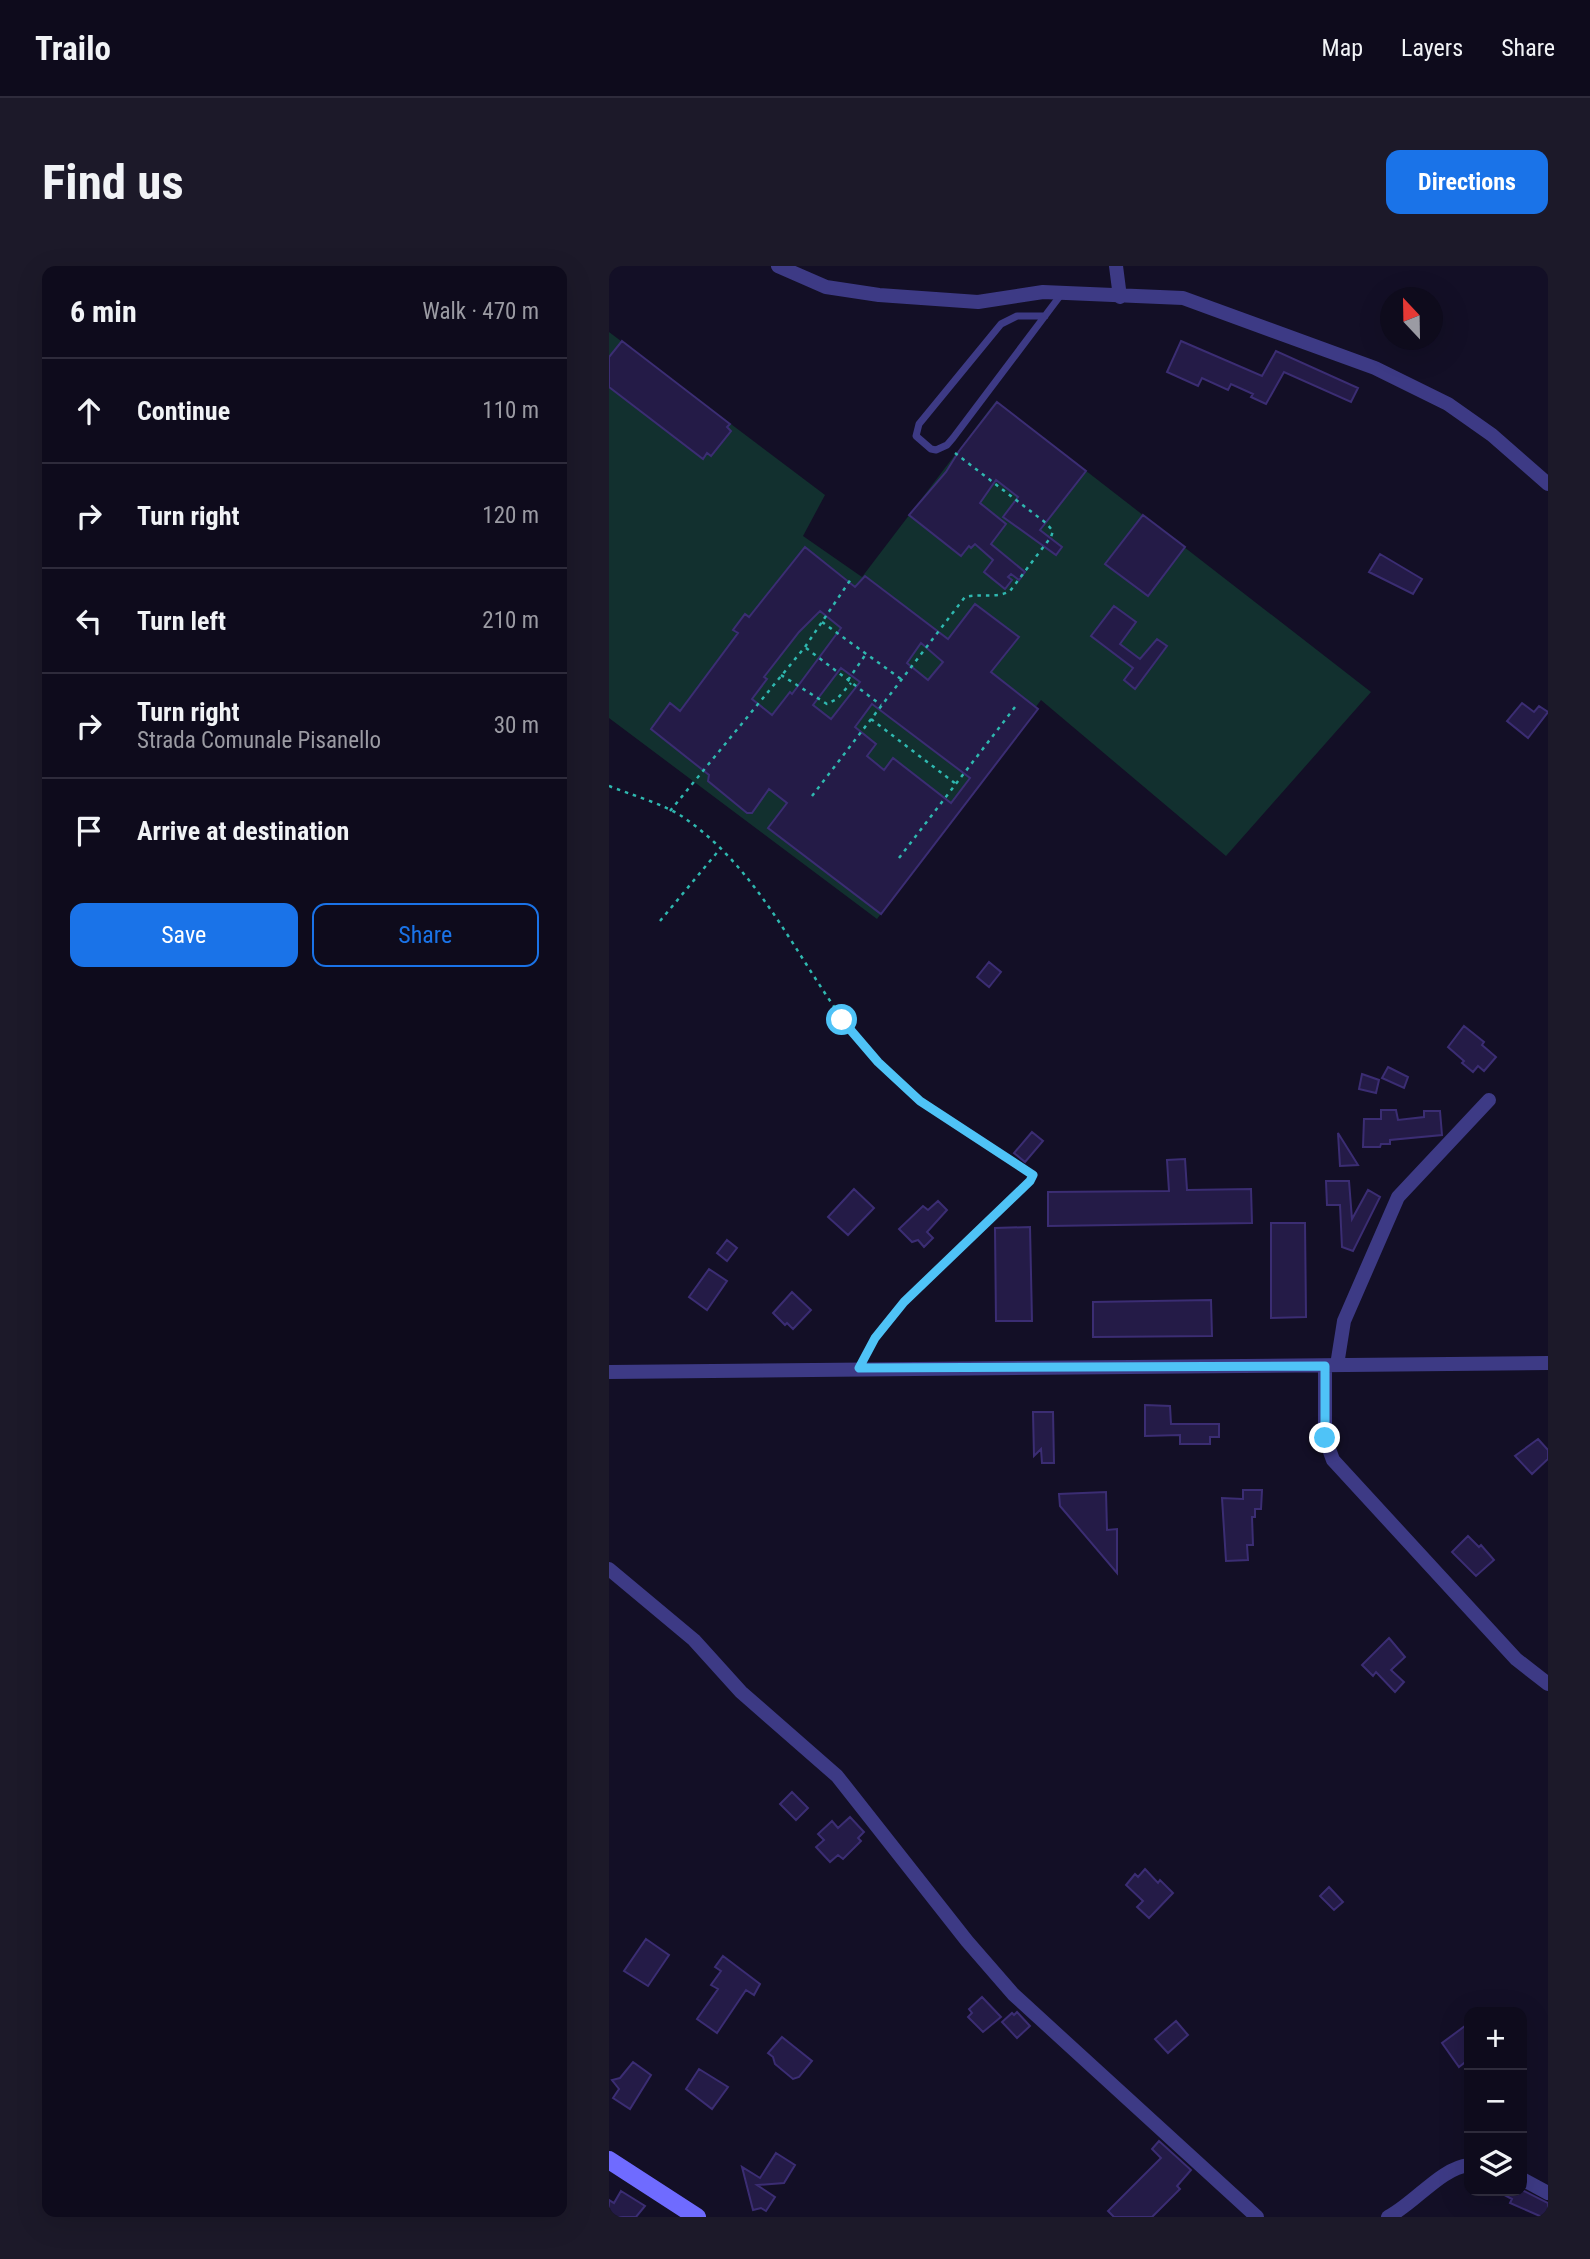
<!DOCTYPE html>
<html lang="en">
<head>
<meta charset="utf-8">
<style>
	:root { --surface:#0e0b1c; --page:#1c1929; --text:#f1f3f6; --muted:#9b9ba3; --line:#2e2b3b; --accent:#1a73e8 }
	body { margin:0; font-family:"Roboto Condensed",sans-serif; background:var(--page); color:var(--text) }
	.controls { position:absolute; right:21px; bottom:21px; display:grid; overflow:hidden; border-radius:14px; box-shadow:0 7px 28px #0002 }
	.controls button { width:63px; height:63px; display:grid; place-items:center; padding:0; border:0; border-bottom:2px solid var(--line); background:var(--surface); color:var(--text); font:35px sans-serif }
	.compass { position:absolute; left:771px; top:21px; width:63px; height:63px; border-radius:50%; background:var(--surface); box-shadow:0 7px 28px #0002; rotate:338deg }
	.stop { position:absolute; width:21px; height:21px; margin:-16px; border:5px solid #4fc3f7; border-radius:50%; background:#fff }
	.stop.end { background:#4fc3f7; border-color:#fff; box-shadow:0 2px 7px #0008 }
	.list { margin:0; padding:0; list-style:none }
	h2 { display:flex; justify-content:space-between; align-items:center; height:91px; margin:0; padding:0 28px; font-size:30px }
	h2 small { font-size:23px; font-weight:400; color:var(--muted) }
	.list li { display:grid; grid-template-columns:46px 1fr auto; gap:21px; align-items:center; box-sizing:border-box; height:105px; padding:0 28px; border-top:2px solid var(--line) }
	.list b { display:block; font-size:26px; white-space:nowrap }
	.list p { margin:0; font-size:23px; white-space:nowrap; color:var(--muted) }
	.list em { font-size:23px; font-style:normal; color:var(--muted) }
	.actions { display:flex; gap:14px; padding:21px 28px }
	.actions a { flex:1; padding:16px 0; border:2px solid var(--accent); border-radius:14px; text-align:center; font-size:24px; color:var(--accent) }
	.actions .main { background:var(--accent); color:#fff }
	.icon { flex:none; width:38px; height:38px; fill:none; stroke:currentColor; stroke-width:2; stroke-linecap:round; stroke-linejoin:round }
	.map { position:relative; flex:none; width:939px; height:1951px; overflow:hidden; border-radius:14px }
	header { display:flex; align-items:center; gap:42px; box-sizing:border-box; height:98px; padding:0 35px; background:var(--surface); border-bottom:2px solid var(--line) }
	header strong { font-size:33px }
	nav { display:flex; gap:38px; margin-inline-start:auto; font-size:24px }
	.intro { display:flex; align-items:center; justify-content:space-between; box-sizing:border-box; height:168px; padding:0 42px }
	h1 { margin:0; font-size:49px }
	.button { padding:18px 32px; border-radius:14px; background:var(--accent); color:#fff; font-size:24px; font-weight:700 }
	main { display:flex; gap:42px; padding:0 42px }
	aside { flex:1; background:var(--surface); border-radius:14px; box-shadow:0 7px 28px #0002 }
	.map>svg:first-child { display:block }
	.green { fill:#12302f }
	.building { fill:#241b47; stroke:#3b2d73; stroke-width:2; fill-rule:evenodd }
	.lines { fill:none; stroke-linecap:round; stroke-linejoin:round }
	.path { stroke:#2fb8b0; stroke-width:2.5; stroke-dasharray:3.5 5; stroke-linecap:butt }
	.lane { stroke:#3d3a85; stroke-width:7 }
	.street { stroke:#3d3a85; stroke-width:14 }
	.secondary { stroke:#6f6bff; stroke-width:18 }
	.route { stroke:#4fc3f7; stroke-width:9 }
</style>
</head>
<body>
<header>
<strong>Trailo</strong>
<nav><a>Map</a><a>Layers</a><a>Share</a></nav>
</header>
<div class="intro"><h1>Find us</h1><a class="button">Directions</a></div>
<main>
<aside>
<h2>6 min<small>Walk · 470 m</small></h2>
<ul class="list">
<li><svg class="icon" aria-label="ahead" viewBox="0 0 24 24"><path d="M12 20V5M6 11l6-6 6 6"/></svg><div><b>Continue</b></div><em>110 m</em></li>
<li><svg class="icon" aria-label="right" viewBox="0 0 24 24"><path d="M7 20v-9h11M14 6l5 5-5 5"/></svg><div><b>Turn right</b></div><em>120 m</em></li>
<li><svg class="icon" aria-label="left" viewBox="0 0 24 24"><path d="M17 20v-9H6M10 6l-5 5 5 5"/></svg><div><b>Turn left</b></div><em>210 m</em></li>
<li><svg class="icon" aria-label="right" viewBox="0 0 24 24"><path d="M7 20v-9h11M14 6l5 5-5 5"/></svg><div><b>Turn right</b><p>Strada Comunale Pisanello</p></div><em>30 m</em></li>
<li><svg class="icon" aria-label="arrive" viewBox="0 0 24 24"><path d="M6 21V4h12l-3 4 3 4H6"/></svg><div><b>Arrive at destination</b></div></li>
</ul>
<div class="actions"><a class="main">Save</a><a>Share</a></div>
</aside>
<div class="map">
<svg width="939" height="1951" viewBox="0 0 939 1951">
	<rect width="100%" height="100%" fill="#130f26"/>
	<path class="green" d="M0,66l216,163 -22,41 59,41 134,-176 375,291 -145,164 -185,-156 -164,219 -268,-201z"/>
	<path class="building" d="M13,75l108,83 -3,3 4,4 -20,25 -4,-3 -4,6 -94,-72v-30z
		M572,75l81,35 14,-25 82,37 -7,14 -67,-30 -18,32 -15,-7 2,-3 -22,-10 -3,6 -26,-12 -4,8 -31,-14z
		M388,136l89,69 -46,59 22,17 -6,8 -53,-38 15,-20 -22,-17 -16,23 26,21 -15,20 34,28 -6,8 -8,-6 -3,3 4,3 -7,9 -21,-17 9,-12 -18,-16 -4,4 -2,-2 -8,10 -52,-41 37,-43 13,-21z
		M534,249l42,32 -37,49 -43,-32z
		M196,281l50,40 10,-11 83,63 27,-35 44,33 -28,35 47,37 -157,205 -113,-86 19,-25 -18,-14 -17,24h-5l-39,-32 1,-6 -58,-46 19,-26 10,8 58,-78 -5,-3 12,-16 4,3zM211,345l21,17 -49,66 -2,-2 -18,23 -20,-16 15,-20 -3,-2 35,-45zM312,377l22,19 -15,18 -21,-17zM232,402l19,14 -29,37 -18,-14zM263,438l98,74 -19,25 -58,-45 -9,12 -17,-14 9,-12 -21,-17z
		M771,288l42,25 -9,15 -44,-22z
		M505,340l22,16 -16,22 20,15 17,-20 10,7 -32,43 -11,-9 9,-12 -42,-32z
		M913,437l12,9 5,-6 9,6 -20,26 -21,-17z
		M380,696l12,10 -12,15 -12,-10z
		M855,760l20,16 -2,3 14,12 -12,14 -6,-5 -5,6 -11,-9 2,-2 -16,-14z
		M779,801l20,10 -4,11 -22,-10z
		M753,808l17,6 -3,13 -17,-4z
		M772,844h15l2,10 26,-3v-6h16l2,24 -52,5v4h-9l-1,3h-17l1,-28h17z
		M423,866l11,9 -18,21 -11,-9z
		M729,867l20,32 -18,1z
		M576,893l2,31 64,-1 1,34 -204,3v-34l121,-1 -2,-31z
		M717,915h23l3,38 16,-29 12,7 -27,54 -11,-4 -2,-42h-13z
		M245,923l20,19 -26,27 -20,-18z
		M329,935l9,9 -20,22 6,6 -9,9 -6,-7 -6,2 -13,-13 24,-23 5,4z
		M662,957h34l1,94 -35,1z
		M421,961l2,94h-36l-1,-93z
		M118,974l10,8 -10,13 -10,-8z
		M100,1003l18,12 -20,29 -18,-13z
		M183,1026l19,18 -18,19 -6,-6 -2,2 -12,-12z
		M602,1034l1,36 -119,1v-35z
		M536,1139l25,1 1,18h48v13h-9v7h-30v-9l-35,1z
		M424,1146h20l1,51h-12l-1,-14 -7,7z
		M929,1173l10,11v9l-16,15 -17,-18z
		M634,1224h19l-1,19h-6v8h-3l1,28h-6l1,15 -22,1 -4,-63 21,1z
		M497,1226l1,38 10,-1v44l-57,-67 -1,-12z
		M859,1270l11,11 2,-2 13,15 -18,16 -24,-24z
		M780,1372l16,19 -14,13 13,12 -9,10 -19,-20 -3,4 -11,-11z
		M183,1526l16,16 -12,12 -16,-16z
		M241,1551l14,15 -6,6 3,3 -18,18 -5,-4 -8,7 -14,-15 8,-7 -6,-6 14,-13 6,7z
		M536,1603l13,14 2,-3 13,13 -24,25 -12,-11 6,-6 -17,-16 9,-11 3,3z
		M720,1621l14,15 -9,8 -14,-14z
		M37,1673l23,16 -21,31 -24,-15z
		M114,1690l37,28 -6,11 -8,-5 -29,43 -20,-14 21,-30 -7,-4 10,-14 -6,-4z
		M373,1731l19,20 -18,15 -15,-15 4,-4 -3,-4z
		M408,1746l13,14 -13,12 -15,-16 10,-9 2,2z
		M567,1755l12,14 -20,18 -13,-14z
		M860,1757v36l-10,8 -17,-24z
		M173,1771l30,24 -13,16 -6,2 -18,-15 -2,-7 -5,-4z
		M24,1796l18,13 -21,34 -17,-11 6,-9 -7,-9 8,-2z
		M90,1803l29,18 -16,22 -26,-20z
		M550,1875l32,29 -14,16 3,3 -28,28h-38l-6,-6 53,-53 -9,-9z
		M167,1887l19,12 -11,18 -27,2 18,12 -9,14 -5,-3 -8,2 -11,-43 18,11z
		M12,1925l24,15 -9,11h-27v-17l5,3z
		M888,1925h27l24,12v14h-6l-32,-14 2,-4z"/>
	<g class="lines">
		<path class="path" d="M213,356l79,57
			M197,382l75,57
			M172,409l46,29 10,-5 14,-16
			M239,414l18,-26
			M262,453l85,65
			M0,520c20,8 57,19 74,31 89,61 123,169 195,245 32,34 68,56 106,80 16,10 37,19 49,33l-3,6 -126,121 -29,36 -10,18
			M203,530l153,-199c16,-4 31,2 45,-6l41,-54 2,-6 -7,-8 -91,-70
			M61,545l135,-164 46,-68
			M290,592l116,-151
			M51,655l60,-72"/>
		<path class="lane" d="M436,50h-28l-16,8 -82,100 -3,12 15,13 5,1 11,-5 6,-7 110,-146"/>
		<path class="street" d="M169,0l48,21 53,8 99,7 65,-10 140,6 192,70 73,36 44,31 56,49
			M507,0l4,31
			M728,1099l7,-44 54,-124 91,-97
			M716,1100v72l8,22 183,199 32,25
			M0,1106l939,-9
			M0,1303l85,71 47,52 96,84 130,165 46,53 244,223
			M913,1913l26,14
			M779,1951c27,-14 53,-49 81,-52"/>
		<path class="secondary" d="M0,1894l88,57"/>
	</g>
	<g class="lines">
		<path class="route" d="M233,754l36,42 42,39 113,74 -3,6 -126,121 -29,36 -16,30 466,-2v72"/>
	</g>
</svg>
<div class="controls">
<button>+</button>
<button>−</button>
<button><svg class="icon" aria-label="layers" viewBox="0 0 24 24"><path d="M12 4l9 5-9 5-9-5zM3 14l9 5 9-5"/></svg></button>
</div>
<svg class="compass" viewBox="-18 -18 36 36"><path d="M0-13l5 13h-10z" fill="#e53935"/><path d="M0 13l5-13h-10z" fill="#9b9ba3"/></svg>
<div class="stop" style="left:233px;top:754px"></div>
<div class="stop end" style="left:716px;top:1172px"></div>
</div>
</main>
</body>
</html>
